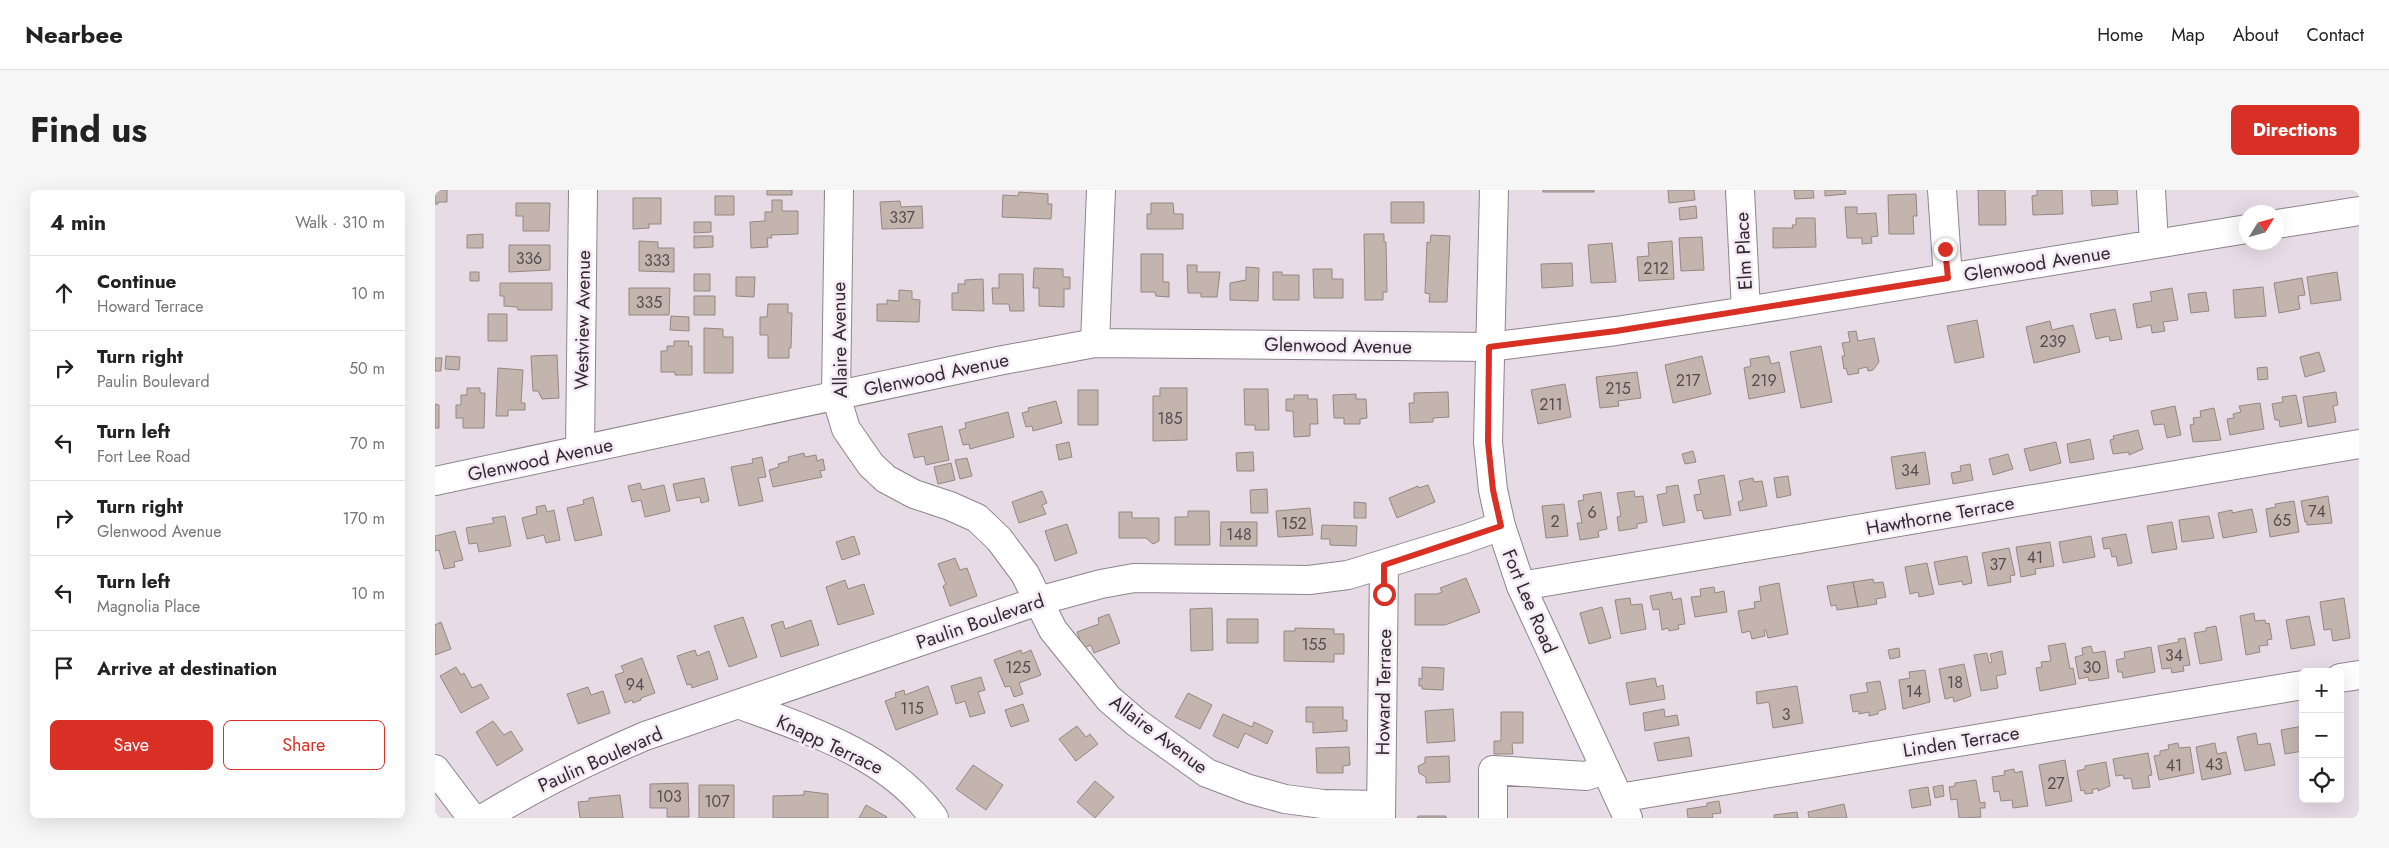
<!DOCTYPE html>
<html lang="en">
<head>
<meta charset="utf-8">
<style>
	:root { --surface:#fff; --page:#f6f6f6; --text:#222; --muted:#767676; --line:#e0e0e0; --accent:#d93025 }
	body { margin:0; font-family:Jost,sans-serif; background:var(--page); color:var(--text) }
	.controls { position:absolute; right:15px; bottom:15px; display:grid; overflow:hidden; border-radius:8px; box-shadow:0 5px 20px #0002 }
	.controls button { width:45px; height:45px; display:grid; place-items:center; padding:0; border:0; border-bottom:1px solid var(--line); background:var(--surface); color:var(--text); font:25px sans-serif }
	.compass { position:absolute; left:1804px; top:15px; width:45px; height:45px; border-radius:50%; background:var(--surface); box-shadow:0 5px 20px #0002; rotate:53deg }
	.stop { position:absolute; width:15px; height:15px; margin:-11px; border:4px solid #d93025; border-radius:50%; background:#fff }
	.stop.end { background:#d93025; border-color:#fff; box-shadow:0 1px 5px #0008 }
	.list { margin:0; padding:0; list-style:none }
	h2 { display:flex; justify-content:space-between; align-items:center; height:65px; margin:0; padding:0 20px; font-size:21px }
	h2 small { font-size:16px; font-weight:400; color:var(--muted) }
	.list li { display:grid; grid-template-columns:32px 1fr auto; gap:15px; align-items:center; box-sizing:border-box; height:75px; padding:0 20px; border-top:1px solid var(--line) }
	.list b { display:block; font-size:19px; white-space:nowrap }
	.list p { margin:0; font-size:16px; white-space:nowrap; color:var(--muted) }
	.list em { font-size:16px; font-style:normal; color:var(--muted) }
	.actions { display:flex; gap:10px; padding:15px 20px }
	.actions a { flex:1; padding:11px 0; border:1px solid var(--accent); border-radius:8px; text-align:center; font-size:18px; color:var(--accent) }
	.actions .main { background:var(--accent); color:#fff }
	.icon { flex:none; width:28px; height:28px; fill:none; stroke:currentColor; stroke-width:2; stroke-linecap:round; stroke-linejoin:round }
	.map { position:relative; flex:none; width:1924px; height:628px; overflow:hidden; border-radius:8px }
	header { display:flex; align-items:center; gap:30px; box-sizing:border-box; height:70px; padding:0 25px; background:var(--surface); border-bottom:1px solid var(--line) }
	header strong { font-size:24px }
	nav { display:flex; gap:28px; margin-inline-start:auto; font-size:18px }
	.intro { display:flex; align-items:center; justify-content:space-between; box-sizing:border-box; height:120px; padding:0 30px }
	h1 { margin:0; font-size:35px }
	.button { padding:12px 22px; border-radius:8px; background:var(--accent); color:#fff; font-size:18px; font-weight:700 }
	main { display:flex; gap:30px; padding:0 30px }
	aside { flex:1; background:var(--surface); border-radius:8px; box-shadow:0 5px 20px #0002 }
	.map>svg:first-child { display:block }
	.building { fill:#c3b4ae; stroke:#958781 }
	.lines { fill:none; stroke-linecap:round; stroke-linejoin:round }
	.minor-casing { stroke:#8e848e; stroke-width:30 }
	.major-casing { stroke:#8e848e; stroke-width:30 }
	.minor { stroke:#fff; stroke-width:28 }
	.major { stroke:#fff; stroke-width:28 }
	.route { stroke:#d93025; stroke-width:6 }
	.labels { text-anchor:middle; stroke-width:5; stroke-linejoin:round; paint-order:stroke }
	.number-label { font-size:16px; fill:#554d4f }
	.street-label { font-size:19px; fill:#302b2f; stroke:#f4e9f4 }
</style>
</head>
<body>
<header>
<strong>Nearbee</strong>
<nav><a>Home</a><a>Map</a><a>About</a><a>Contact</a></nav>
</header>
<div class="intro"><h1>Find us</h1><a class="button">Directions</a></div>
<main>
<aside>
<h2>4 min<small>Walk · 310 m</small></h2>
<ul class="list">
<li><svg class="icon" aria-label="ahead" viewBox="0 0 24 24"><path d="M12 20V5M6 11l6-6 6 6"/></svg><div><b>Continue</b><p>Howard Terrace</p></div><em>10 m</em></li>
<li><svg class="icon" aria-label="right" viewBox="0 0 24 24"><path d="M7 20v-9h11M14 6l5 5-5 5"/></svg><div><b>Turn right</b><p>Paulin Boulevard</p></div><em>50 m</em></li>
<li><svg class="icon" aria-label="left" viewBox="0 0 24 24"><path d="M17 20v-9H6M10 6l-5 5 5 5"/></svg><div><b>Turn left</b><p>Fort Lee Road</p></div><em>70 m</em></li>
<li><svg class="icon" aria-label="right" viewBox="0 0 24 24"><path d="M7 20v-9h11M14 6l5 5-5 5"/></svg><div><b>Turn right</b><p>Glenwood Avenue</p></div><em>170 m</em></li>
<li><svg class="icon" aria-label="left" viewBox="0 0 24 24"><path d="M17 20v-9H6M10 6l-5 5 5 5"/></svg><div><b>Turn left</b><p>Magnolia Place</p></div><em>10 m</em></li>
<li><svg class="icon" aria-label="arrive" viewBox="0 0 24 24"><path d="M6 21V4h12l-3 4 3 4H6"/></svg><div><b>Arrive at destination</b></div></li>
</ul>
<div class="actions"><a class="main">Save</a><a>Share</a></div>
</aside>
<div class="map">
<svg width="1924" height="628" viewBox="0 0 1924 628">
	<rect width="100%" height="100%" fill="#e7dbe6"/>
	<path class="building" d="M0,0h12v12h-9v2h-3z
		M332,0h25v5h-25z
		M1108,0h51v2h-51z
		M1233,0h26l1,10 -26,3z
		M1359,0h19l1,8 -19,1z
		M1390,0h20l1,4 -21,2z
		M1543,0h27l1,35h-27z
		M1602,0h25l1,24 -30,1 -1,-19 5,-1z
		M1656,0h26l1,14 -26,2z
		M584,2l29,2v10h4l-1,15 -49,-2 1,-22 15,1z
		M1481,4l1,22h-4l1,18h-25l-1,-39z
		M280,6h19v19h-19z
		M198,8h28v26h-12v4l-16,1z
		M337,10h10v11h16v23l-27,1 1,3h-5l1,9 -17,1 -1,-26 15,-1v-9h7z
		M465,11l1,6 21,-1 1,22 -41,1 -2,-27z
		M956,12h33v21h-33z
		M81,13h34l-1,28h-26v-15h-7z
		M716,13h22l1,11h9v15h-36v-15h4z
		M1261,16l1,12 -17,2 -1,-12z
		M1410,17h12v7l19,-1 2,23 -7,1 1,6 -10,1v-6h-15z
		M1361,28h19l1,29 -43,1v-20h20l-1,-3h4z
		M259,32h17v10l-17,1z
		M48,44v14h-16v-13z
		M929,44h20v8h2l1,50h-4v8h-18z
		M996,45l19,1 -3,66h-18l1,-8 -5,-1 2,-51 3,1z
		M259,46h19v11l-19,1z
		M1267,47l2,33 -23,1 -2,-33z
		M204,51l19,1v6h16v24l-35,-1z
		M1237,51l2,38 -35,2 -2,-24 12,-1 -1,-13z
		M1177,53l4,39 -25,1 -3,-38z
		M74,55h41v25l-41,2z
		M706,64h22v28h6v15l-13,-1 -1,-4h-14z
		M1137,73l1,23 -31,2 -1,-24z
		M752,75h10v7h23l-3,25h-16v-4h-13z
		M811,77l13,1 -1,33 -28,-1v-17l16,-3z
		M599,78l29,1v8h7v12h-6v18l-25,-1v-18h-6z
		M878,79h19v10h11v19h-29z
		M35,82h9v9h-9z
		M838,82h9v3h17v25h-26z
		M1902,82l4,28 -30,4 -4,-27z
		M259,84h16v17h-16z
		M564,84h24l1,37h-14l-1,-7h-16l-1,-16h7z
		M301,87h19l-1,20 -18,-1z
		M1867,88l3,17 -7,1 2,13 -21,4 -5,-30z
		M548,89l1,32 -32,-1v-17h6v-9h7v-4z
		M65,93h52v27h-34l-1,-3 -13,-1v-10h-4z
		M1828,97l3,29 -31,2 -2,-28z
		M194,98h41l-1,27h-40z
		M1737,98l6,32 -15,2 2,9 -13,2 -1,-8 -14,3 -4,-24 19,-3 -2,-9z
		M464,100l13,1v8l8,1 -1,22 -42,-1v-17h10v-4l12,1z
		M1771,102l3,19 -18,2 -3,-19z
		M259,106h21v19h-21z
		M333,114h20v9h4l-1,35h-2v10h-21v-23h-8v-18h7z
		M1680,119l7,30 -12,2 -1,-5 -13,3 -6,-25z
		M53,124h19v27h-19z
		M236,126l18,1v14l-19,-1z
		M1542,130l7,37 -29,6 -8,-37z
		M1615,131l2,9 21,-5 7,27 -46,11 -8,-36z
		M269,138l19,1v8h10v36h-29z
		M1421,141l2,10 16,-3 5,24 -6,8 -5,1 -1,-4 -9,2 1,4 -11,2 -2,-7 -2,1 -2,-13h3l-3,-13 8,-1 -2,-10z
		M239,151h15l-1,5h4v29h-17v-3h-14v-21h6v-5h7z
		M1386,156l11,56 -31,6 -11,-56z
		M1884,162l6,19 -20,6 -5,-20z
		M122,165l2,43 -17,1 -4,-8h-5l-2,-35z
		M11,166l14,1 -1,13 -14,-1z
		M1267,166l9,38 -38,9 -8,-38z
		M1334,166l2,8 8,-2 6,30 -36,7 -5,-31 7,-2 -1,-7z
		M0,168h7l-1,13h-6z
		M1832,177l1,12 -10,1 -1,-12z
		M63,178l25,2 -2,33h4v7h-17v6h-12z
		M1202,182l4,26 -23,3 1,5 -19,2 -4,-31z
		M1130,194l6,33 -33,7 -7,-34z
		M32,198h13v5h5l-1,35h-21v-10h-7v-13h5v-10h6z
		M725,198h27v52l-34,1v-45h7z
		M809,199h24l1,41h-14v-5h-10z
		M643,200h20v35h-20z
		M1013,202l1,25 -16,1v4l-23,1 -1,-20h5v-10z
		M1901,202l2,13 -5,1 3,16 -28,5 -5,-30z
		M921,204v5h10l1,19 -7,1v5h-16v-6h-10l-1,-23z
		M859,205h14v4h9l1,25h-8v12l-16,1 -1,-26h-7v-12h8z
		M1861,205l6,28 -22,4 -1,-7h-4l-3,-16 11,-2 -1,-5z
		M621,211l6,22 -29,8 -1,-5 -6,1 -4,-14 7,-2 -1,-3z
		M1825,213l4,26 -34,6 -3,-16 7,-1 -1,-4 8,-2 -2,-6z
		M0,214l4,1v23h-4z
		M1740,216l6,29 -14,3 -3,-14 -10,1 -3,-14z
		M1779,218l7,32 -28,2 -3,-17 4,-1 -1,-6 8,-1 -1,-6z
		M573,222l6,25 -44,12 -1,-5 -6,1 -4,-15 7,-2 -1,-5z
		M507,236l7,34 -23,5 -2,-9 -10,2 -6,-24z
		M1703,240l5,19 -14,6v-3l-16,2 -3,-14 4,-1 -1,-3z
		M1655,249l4,20 -24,4 -3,-19z
		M634,252l3,15 -13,3 -3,-15z
		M1621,252l5,21 -31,8 -6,-22z
		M1258,261l3,11 -11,2 -3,-10z
		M818,262l1,19h-17l-1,-18z
		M1490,262l5,32 -34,5 -5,-32z
		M369,263l1,4 11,-2 1,6 6,-2 2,11 -5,1 2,6 -49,10 -4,-17 10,-3 -1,-3 11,-3 -1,-4z
		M1573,264l5,15 -20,6 -4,-16z
		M327,267l4,20 -8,1 5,23 -24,5 -8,-39 22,-4 -1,-4z
		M532,268l5,18 -12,3 -5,-19z
		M516,273l4,17 -17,4 -4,-17z
		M1535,274l3,16 -20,4 -2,-11 10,-2 -1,-5z
		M1289,285l7,40 -27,4 -2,-9 -5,1 -3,-16 7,-1 -3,-14z
		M1353,286l3,19 -14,3 -3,-20z
		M269,288l5,23 -8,2 -1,-6 -23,4 -4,-17z
		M1318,288l1,4 8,-1 5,25 -27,5 -2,-9 5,-2 -4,-19z
		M205,293l2,7 22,-5 6,26 -25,6 -4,-17 -9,2 -4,-16z
		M993,295l7,17 -38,16 -8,-20 29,-12 1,2z
		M1243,295l7,37 -22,4 -6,-31 10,-2 -1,-6z
		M832,299l1,24h-17l-1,-23z
		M607,301l5,12 -5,2 4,9 -27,9 -7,-21z
		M1199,301l1,6 8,-1 4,26 -10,2v4l-18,3 -2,-14 4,-1 -4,-23z
		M1166,302l6,37 -9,2 1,6 -19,3 -3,-17h5l-4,-22 6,-1 -1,-5z
		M1893,306l4,27 -25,2v-3h-2l-4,-21z
		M158,307l9,38 -27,6 -8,-33 17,-4 -1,-4z
		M1859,311l5,31 -29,5 -4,-28 10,-2 -1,-3z
		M919,312l12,1v15h-12z
		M1129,314l4,32 -22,2 -4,-32z
		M110,315l2,7 7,-2 6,30 -14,3 -2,-8 -17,4 -5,-21 15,-4 -1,-7z
		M875,318l3,27 -35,2 -2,-26z
		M1817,319l5,23 -34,6 -5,-25 14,-3v3z
		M753,321h21l1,34h-35v-28h13z
		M684,322h13v6h27v23l-6,3 -7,-6h-27z
		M70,326l6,30 -32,6 -2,-9 -8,1 -3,-16 28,-5 -2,-5z
		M1774,326l5,22 -32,4 -3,-22z
		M786,332h36v24h-37z
		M1737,332l5,27 -25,4 -5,-27z
		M632,334l10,29 -22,8 -10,-30z
		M887,335l35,1 -1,20 -26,-1v-6h-9z
		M20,341l8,29 -9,2 1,5 -11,2 -5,-19 -4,1v-15z
		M1691,344l6,29 -14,3 -2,-10 -4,1 -2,-9 -6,1 -2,-11z
		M419,346l6,18 -18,6 -6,-18z
		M1656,346l4,21 -32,6 -4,-21z
		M1615,352l4,24 -19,3 1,5 -15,3 -5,-30z
		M1574,358l6,27 -5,1 1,6 -23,4 -6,-33z
		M1532,366l5,27 -9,2 -1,-4 -23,4 -5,-23z
		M520,368l5,12 7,-2 10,28 -27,10 -7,-20 3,-2 -8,-20z
		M1492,373l7,31 -15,3 -1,-5 -8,2 -5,-27z
		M1031,388l14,34 -35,13h-30v-31h22l5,-2 -2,-4z
		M1438,389l1,4 9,-1 3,15 -10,2 1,5 -19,3 -5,-25z
		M410,390l3,9 16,-5 10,30 -36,11 -12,-38z
		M1418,392l5,25 -21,3 -1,-5 -5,1 -4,-20z
		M1344,393l9,51 -20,4 -2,-8h-2l1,6 -13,3 -2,-8 -8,2 -4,-22 17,-3 -1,-6 7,-1 -2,-14z
		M1279,397l1,6 9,-2 3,21 -32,5 -4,-20 10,-1 -1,-7z
		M1236,402l2,8 8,-2 4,26 -7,1 1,4 -10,2 -1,-3 -6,2 -3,-21 -6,1 -3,-14z
		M1195,408l1,7 11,-1 4,25 -25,5 -6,-34z
		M1909,408l6,40 -17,3 -2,-12 -7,1 -4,-28z
		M1167,417l9,31 -22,6 -9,-31z
		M777,418l1,42 -22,1 -1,-42z
		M1819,423l1,8 10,-1 1,4 3,-1 3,16 -5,1 1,5 -9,1 1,6 -14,3 -6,-39z
		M674,424l11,29 -26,10 -3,-8 -8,3 -6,-16 22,-8 -1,-6z
		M1874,426l6,29 -24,4 -5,-29z
		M308,427l14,40 -28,10 -15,-41z
		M792,429h31v24h-31z
		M376,430l8,25 -38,12 -10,-32 12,-4 2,8z
		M6,432l10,27 -16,6v-30z
		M1781,436l6,34 -22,4 -6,-31 12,-2v-3z
		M860,438l39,1v5h10v20h-10v8l-50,-1v-30h11z
		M1750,448l5,27 -7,1 1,5 -12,2 -1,-5 -9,1 -4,-23 21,-4 -1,-3z
		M1630,453l5,26 3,-1 3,16 -36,7 -4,-23 6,-1 -1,-5 10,-1 -3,-15z
		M1656,456l2,7 12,-2 4,27 -20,3 -1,-4 -9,2 -4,-22 8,-2 -1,-7z
		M1716,457l4,25 -32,6 -1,-6h-4l-2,-12 9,-2 -1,-6z
		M1464,458l1,9 -10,2 -2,-9z
		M260,460l2,6 12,-5 9,28 -26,9 -1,-4 -4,1 -10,-29z
		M586,460l1,4 9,-4 10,25 -22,8 4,11 -9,3 -4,-11 -5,1 -11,-27z
		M1567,461l4,23 -10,2 2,12 -17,3 -7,-36 13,-2 2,10 3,-1 -2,-8z
		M207,468l13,35 -14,5v2l-8,3 -1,-3 -7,3 -10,-28 9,-3 -3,-6z
		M1529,474l7,32 -17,6 -1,-5 -8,2 -6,-30z
		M21,477l5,8 3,-2 8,15 9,-4 8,14 -28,15 -21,-37z
		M987,477l22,1 -1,22 -21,-1v-3h-3v-8l3,1z
		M1490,480l5,32 -27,7 -4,-29 11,-2 -1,-6z
		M546,487l4,13 -7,2 7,21 -15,4 -5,-16 -9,3 -5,-18z
		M1220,488l2,9 6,-2 2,14 -35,6 -4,-22z
		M1445,491l6,28 -8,2v3l-9,2v-4l-10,2v-3l-6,1 -3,-17 18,-3 -2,-9z
		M493,496l10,28 -42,16 -11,-29 11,-4 -1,-4 9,-3 1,5z
		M1362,496l6,37 -30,5 -4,-26 -12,2 -1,-12z
		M153,497l3,8 12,-4 7,22 -32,11 -11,-30z
		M753,503l24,12 -12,24 -25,-12z
		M588,514l6,17 -18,6 -6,-17z
		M871,517h37v13h4v11l-34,2v-11h-7z
		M1018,519l2,32 -28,2 -2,-32z
		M1229,519l1,8 12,-2 2,10 -34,6 -2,-18z
		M1066,522h22v31h-11l1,11h-19v-13h7z
		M788,524l29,13 2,-5 19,9 -6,13 -22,-11 -7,15 -25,-12z
		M58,531l11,14 7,-4 12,19 -26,16 -21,-34z
		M642,536l9,11 4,-3 8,10 -22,17 -17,-22z
		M1868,536v25l-18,3 -4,-24z
		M1821,543l2,12 12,-2 5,22 -30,6 -8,-34z
		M1254,547l3,19 -34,5 -4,-18z
		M1743,553l1,5 11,-1 4,26 -35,7 -5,-24 6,-1v-4l9,-2 -1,-4z
		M1780,553l2,11 9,-2 5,22 -29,6 -6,-33z
		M914,557l1,18 -7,1v7h-26l-1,-25z
		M1713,563l4,22 -4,1 2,11 -17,2 -2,-11 -7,1 -1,-4 -7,1 -3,-17z
		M1014,566l1,26 -24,1v-6l-7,-4 -1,-7 7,-3v-6z
		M1630,570l7,41 -26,5 -7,-41z
		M1671,572l4,24 -12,5v-3l-6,2 1,3 -8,1 -1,-4 -3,1 -4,-20 8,-2v-3z
		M538,575l30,20 -17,25 -30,-21z
		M1579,579l1,4 7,-2 6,35 -15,2 -1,-8 -11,1 -2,-10 -5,1 -2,-15 13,-2 -1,-4z
		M1541,590l4,23 5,-1v6h-5l1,9 -22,1 -2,-19 -6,1 -2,-13 6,-1v-3z
		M660,591l19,16 -19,21 -18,-16z
		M253,593l1,34h-22v-9h-17v-24z
		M264,595h35v33h-35z
		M1508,595l1,11 -9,2 -2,-11z
		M1493,597l3,18 -19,3 -3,-18z
		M369,601l24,3v24h-55v-22l31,-1z
		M185,605l3,23h-43l-2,-16 11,-1v-3z
		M1284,611l2,12 -9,1 1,4h-25l-1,-9 20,-3v-3z
		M1409,614l3,14h-38l-1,-6z
		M431,615l21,12 -1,1h-27z
		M1362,622l1,6h-24v-3z
		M983,626h28v2h-29z"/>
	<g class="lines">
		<defs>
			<path id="minor" d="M404,0l-3,206 10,33 25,36 15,14 28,15 36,12 27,12 22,21 26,35 28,56 56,69 28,24 70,50 42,16 36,10 38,5 58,1
				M1305,0l6,121
				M1507,0l6,88
				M1716,0l3,54
				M1842,34l82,-13
				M660,153l6,-153
				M145,260l3,-260
				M0,291l563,-120 97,-18 394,4 127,-16 130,-20 501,-82
				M1086,396l838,-142
				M1905,488l19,-3
				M303,514c71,26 151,51 196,114
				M0,579l37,49
				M1184,608l684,-113
				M49,628c52,-32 105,-58 161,-82l393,-135 63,-17 33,-6 175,2 39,-5 117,-36 36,-13
				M946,628l3,-253
				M1058,628v-48l93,6 20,-6"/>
			<path id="major" d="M1059,0l-6,252 5,48 8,36 20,60 107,232"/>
		</defs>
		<use href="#minor" class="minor-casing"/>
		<use href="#major" class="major-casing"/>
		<use href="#minor" class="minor"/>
		<use href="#major" class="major"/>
	</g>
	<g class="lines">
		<path class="route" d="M949,404v-29l117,-39 -8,-36 -5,-48 1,-95 127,-16 332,-53 -3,-29"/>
	</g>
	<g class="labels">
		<g class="number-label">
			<text x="467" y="33">337</text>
			<text x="94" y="74">336</text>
			<text x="222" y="76">333</text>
			<text x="1221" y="84">212</text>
			<text x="214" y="118">335</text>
			<text x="1618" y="157">239</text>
			<text x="1253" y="196">217</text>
			<text x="1329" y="196">219</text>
			<text x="1183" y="204">215</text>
			<text x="1116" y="220">211</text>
			<text x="735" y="234">185</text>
			<text x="1475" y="286">34</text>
			<text x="1882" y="327">74</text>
			<text x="1157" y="328">6</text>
			<text x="1847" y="336">65</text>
			<text x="1120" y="337">2</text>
			<text x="859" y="339">152</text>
			<text x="804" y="350">148</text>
			<text x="1600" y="373">41</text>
			<text x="1563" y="380">37</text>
			<text x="879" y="460">155</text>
			<text x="1739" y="471">34</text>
			<text x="583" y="483">125</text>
			<text x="1657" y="483">30</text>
			<text x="1520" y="498">18</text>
			<text x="200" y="500">94</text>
			<text x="1479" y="507">14</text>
			<text x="477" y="524">115</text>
			<text x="1351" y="530">3</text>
			<text x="1779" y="580">43</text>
			<text x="1739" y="581">41</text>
			<text x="1621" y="599">27</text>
			<text x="234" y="612">103</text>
			<text x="282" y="617">107</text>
		</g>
		<g class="street-label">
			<text transform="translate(1308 61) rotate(-93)" y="7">Elm Place</text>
			<text transform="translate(1602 73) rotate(-9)" y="7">Glenwood Avenue</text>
			<text transform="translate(147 130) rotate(-89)" y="7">Westview Avenue</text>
			<text transform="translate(404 150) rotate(-91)" y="7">Allaire Avenue</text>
			<text transform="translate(903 155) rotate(1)" y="7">Glenwood Avenue</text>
			<text transform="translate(501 184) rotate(-12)" y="7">Glenwood Avenue</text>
			<text transform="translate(105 269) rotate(-12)" y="7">Glenwood Avenue</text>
			<text transform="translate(1505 325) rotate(-10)" y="7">Hawthorne Terrace</text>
			<text transform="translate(1095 411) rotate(67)" y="7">Fort Lee Road</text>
			<text transform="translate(545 431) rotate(-19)" y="7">Paulin Boulevard</text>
			<text transform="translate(948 502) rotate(-89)" y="7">Howard Terrace</text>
			<text transform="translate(724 544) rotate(37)" y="7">Allaire Avenue</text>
			<text transform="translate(1526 551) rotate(-9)" y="7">Linden Terrace</text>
			<text transform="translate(395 554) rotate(25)" y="7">Knapp Terrace</text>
			<text transform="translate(165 569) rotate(-24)" y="7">Paulin Boulevard</text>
		</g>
	</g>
</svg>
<div class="controls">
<button>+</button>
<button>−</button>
<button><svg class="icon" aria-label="locate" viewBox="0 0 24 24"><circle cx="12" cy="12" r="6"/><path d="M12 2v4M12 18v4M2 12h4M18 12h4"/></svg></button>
</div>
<svg class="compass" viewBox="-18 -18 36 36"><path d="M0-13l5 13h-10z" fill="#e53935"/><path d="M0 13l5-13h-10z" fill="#767676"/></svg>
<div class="stop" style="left:949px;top:404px"></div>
<div class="stop end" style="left:1510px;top:59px"></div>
</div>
</main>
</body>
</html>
